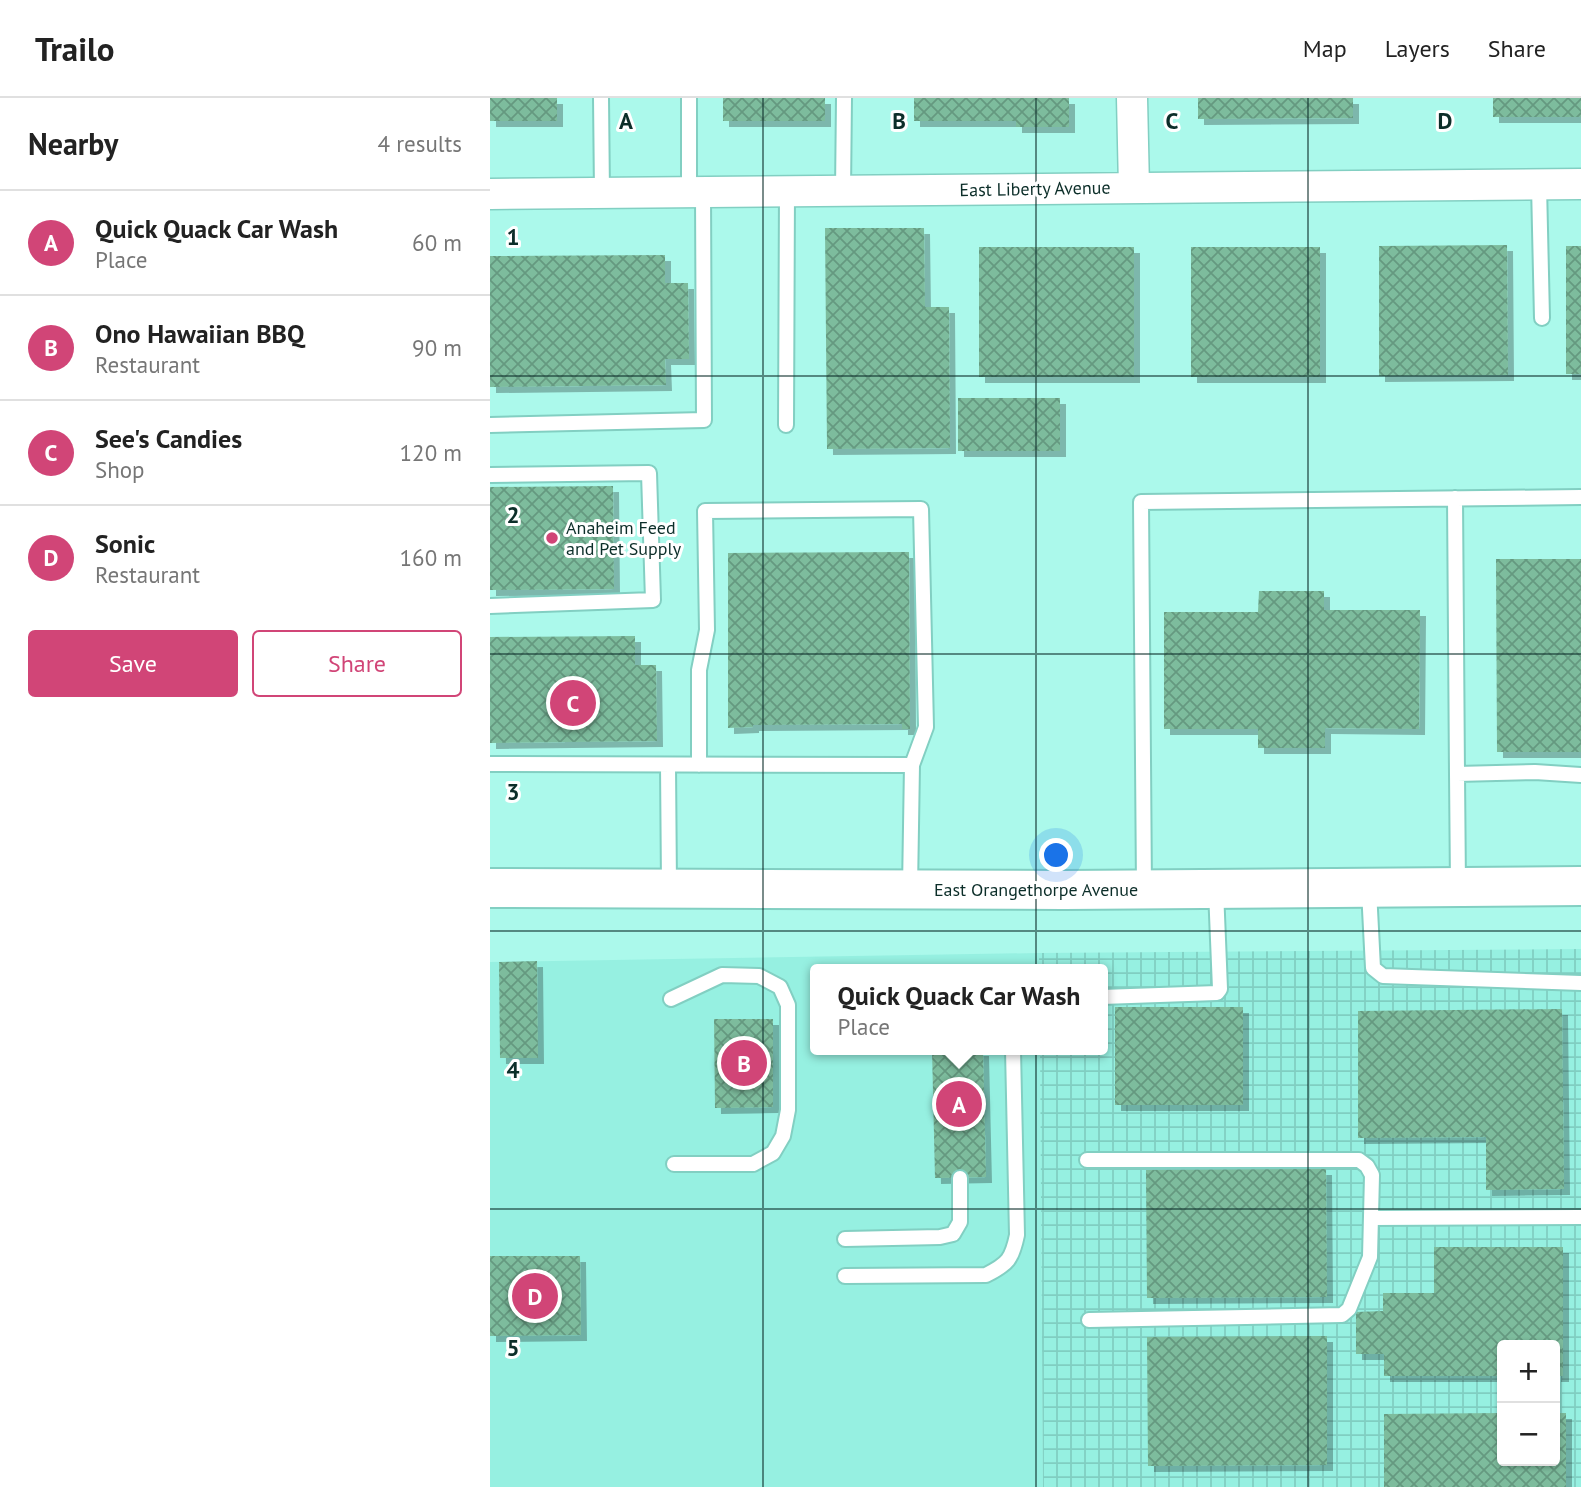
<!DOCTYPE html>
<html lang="en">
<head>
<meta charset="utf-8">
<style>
	:root { --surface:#fff; --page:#f2f2f2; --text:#222; --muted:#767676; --line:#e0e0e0; --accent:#d14577 }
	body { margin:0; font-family:"PT Sans",sans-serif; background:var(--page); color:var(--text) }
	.controls { position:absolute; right:21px; bottom:21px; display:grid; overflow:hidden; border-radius:7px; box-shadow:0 2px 5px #0004 }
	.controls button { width:63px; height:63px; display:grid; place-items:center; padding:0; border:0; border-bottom:2px solid var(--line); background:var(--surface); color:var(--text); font:35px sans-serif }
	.you { position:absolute; left:567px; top:758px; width:24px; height:24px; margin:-18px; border:5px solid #fff; border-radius:50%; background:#1a73e8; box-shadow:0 0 0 10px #1a73e833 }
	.badge { display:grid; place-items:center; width:46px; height:46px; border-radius:50%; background:var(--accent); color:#fff; font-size:23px; font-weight:700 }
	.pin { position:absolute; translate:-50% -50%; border:4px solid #fff; box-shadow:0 2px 7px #0006 }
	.popup { position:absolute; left:320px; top:866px; width:298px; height:91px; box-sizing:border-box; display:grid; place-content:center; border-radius:7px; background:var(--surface); filter:drop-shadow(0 2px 5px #0005); font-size:23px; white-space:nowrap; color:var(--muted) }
	.popup b { font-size:26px; color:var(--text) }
	.popup::after { content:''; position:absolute; left:50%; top:100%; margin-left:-14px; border:14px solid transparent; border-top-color:var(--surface) }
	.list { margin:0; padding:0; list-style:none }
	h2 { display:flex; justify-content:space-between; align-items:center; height:91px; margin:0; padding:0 28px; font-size:30px }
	h2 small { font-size:23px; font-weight:400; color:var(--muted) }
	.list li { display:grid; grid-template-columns:46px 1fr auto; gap:21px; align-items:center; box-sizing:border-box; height:105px; padding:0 28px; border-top:2px solid var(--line) }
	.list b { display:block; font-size:26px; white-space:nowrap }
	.list p { margin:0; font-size:23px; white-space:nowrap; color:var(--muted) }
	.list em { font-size:23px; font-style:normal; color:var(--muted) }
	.actions { display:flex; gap:14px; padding:21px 28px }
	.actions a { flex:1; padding:16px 0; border:2px solid var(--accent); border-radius:7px; text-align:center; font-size:24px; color:var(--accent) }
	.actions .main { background:var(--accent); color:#fff }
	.map { position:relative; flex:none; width:1091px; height:1389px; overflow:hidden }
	header { display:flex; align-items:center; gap:42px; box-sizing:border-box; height:98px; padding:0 35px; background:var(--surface); border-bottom:2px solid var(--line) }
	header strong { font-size:33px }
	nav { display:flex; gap:38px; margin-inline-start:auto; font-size:24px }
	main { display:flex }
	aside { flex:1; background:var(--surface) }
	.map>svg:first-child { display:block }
	.built { fill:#96f0e1 }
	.industrial { fill:url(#industrial-grid); fill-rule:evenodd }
	.building { fill:url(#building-cross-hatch); filter:url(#shadow) }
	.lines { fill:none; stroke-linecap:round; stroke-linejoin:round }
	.lane-casing { stroke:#82cfc2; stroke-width:18 }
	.street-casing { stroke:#82cfc2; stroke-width:33 }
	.primary-casing { stroke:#82cfc2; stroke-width:42 }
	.lane { stroke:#fff; stroke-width:14 }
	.street { stroke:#fff; stroke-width:30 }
	.primary { stroke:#fff; stroke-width:38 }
	.grid { fill:none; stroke:#0c2e29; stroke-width:2; stroke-opacity:0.55 }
	.poi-dot { fill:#d14577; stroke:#fff; stroke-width:2.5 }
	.labels { text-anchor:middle; stroke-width:6; stroke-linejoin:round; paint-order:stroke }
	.street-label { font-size:18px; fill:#0c2e29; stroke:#fff }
	.poi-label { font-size:18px; fill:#0c2e29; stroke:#fff; text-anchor:start }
	.grid-label { font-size:23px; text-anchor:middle; font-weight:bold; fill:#0c2e29; stroke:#fff; stroke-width:6; stroke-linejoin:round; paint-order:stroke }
</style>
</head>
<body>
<header>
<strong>Trailo</strong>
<nav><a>Map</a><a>Layers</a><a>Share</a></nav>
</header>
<main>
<aside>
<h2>Nearby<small>4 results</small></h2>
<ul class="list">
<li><span class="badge">A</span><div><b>Quick Quack Car Wash</b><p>Place</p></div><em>60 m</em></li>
<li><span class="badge">B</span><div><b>Ono Hawaiian BBQ</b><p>Restaurant</p></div><em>90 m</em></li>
<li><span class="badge">C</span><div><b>See's Candies</b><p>Shop</p></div><em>120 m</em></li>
<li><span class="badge">D</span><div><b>Sonic</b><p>Restaurant</p></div><em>160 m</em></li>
</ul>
<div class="actions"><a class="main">Save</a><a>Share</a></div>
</aside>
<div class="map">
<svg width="1091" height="1389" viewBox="0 0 1091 1389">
	<defs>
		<pattern id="industrial-grid" width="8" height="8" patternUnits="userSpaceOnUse" patternTransform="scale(1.75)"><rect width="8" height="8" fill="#96f0e1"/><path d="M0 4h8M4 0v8" fill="none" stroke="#80cec1"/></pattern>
		<pattern id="building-cross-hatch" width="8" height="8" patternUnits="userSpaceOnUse" patternTransform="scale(1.75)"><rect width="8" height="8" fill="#7dbc9d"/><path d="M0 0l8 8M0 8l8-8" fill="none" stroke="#659980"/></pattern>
		<filter id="shadow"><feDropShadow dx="6" dy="6" stdDeviation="0" flood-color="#0004"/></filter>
	</defs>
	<rect width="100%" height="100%" fill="#abf9eb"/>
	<path class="built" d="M549,855v16h-223v81h224l3,437h-553v-525z"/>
	<path class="industrial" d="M1091,851v538h-538l-3,-437h62v-81h-63v-16zM1012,1247h53v116h-53z"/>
	<path class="building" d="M0,0h67v23h-67z
		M233,0h102v23h-102z
		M424,0h155v29h-53v-6h-102z
		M708,0h155v20l-155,1z
		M1003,0h88v19h-88z
		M335,130h99l1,79h24l1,141 -123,1z
		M1017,147l1,130 -129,1v-130z
		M1076,148h15v128h-15z
		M489,149h155v130h-155z
		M701,149h129v130h-129z
		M175,157v28h23l1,76h-24l1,26 -176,2v-131z
		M468,300h102v53h-102z
		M123,388l1,103 -124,1v-103z
		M419,454l1,177h-8v-5l-149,1v2l-25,1v-175z
		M1006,461h85v193h-84z
		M769,493h65v19h96l-1,119 -94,-1v20h-67v-19h-94v-117h94z
		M145,538v29h21l1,76 -167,2v-106z
		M47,863l1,97h-38l-1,-96z
		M625,909h128v98h-128z
		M1072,911l2,180 -78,1v-53l-128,1v-127z
		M224,921h59v88l-58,1z
		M442,952h51l3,127 -51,1z
		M836,1071l1,128 -180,1 -1,-128z
		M944,1149h129v129h-8v-31h-53v31h-118v-22h-28v-42l27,-1v-18h51z
		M0,1158h90l1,79 -91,1z
		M837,1238v129l-179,1 -1,-129z
		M1012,1315v48h53v-48h11v74h-182v-73z"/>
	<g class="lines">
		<defs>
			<path id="lane" d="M111,0l1,95
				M199,0v94
				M1049,87l3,133
				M353,93l1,-93
				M0,327l214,-5 -1,-228
				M296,327l1,-234
				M0,377l159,-2 4,127 -163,6
				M965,400l2,276
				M0,666l422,1 -2,123
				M178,667l1,121
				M209,667v-95l8,-40 -2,-119 216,-2 5,218 -14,38
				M968,789l-1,-113 78,-2 46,3
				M654,791l-3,-387 440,-5
				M879,792l4,78 10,8 198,7
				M612,899l115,-4 3,-4 -4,-99
				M181,901l51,-24 37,1 21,11 8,18v105l-5,26 -10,17 -20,11h-79
				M597,1062h272l8,6 5,9 -2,82 -21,52 -7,6 -253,5
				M881,1120l210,-1
				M355,1141l95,-2 13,-3 7,-12v-44
				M355,1178l141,-1c22,-11 26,-16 31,-40l-4,-185"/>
			<path id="street" d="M642,0l2,90
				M0,96l1091,-10"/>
			<path id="primary" d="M0,790l574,2 517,-4"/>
		</defs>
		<use href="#lane" class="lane-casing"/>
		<use href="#street" class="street-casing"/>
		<use href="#primary" class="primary-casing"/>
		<use href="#lane" class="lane"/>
		<use href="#street" class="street"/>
		<use href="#primary" class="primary"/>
	</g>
	<path class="grid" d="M273,0v1389M546,0v1389M818,0v1389M0,278h1091M0,556h1091M0,833h1091M0,1111h1091"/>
	<circle class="poi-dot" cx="62" cy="440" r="7"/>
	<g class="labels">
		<g class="street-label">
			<text transform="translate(545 91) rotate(-1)" y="6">East Liberty Avenue</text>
			<text x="546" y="798">East Orangethorpe Avenue</text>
		</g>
		<g class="poi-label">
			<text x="76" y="436">Anaheim Feed<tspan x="76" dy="21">and Pet Supply</tspan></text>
		</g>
	</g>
	<g class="grid-label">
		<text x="136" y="31">A</text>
		<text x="409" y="31">B</text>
		<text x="682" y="31">C</text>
		<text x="955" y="31">D</text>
		<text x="23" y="147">1</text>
		<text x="23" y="425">2</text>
		<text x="23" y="702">3</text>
		<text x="23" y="980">4</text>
		<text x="23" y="1258">5</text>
	</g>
</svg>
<div class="controls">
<button>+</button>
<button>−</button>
</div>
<div class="you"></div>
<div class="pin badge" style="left:469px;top:1006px">A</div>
<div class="popup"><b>Quick Quack Car Wash</b>Place</div>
<div class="pin badge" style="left:254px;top:965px">B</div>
<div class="pin badge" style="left:83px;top:605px">C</div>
<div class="pin badge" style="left:45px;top:1198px">D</div>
</div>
</main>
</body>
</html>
